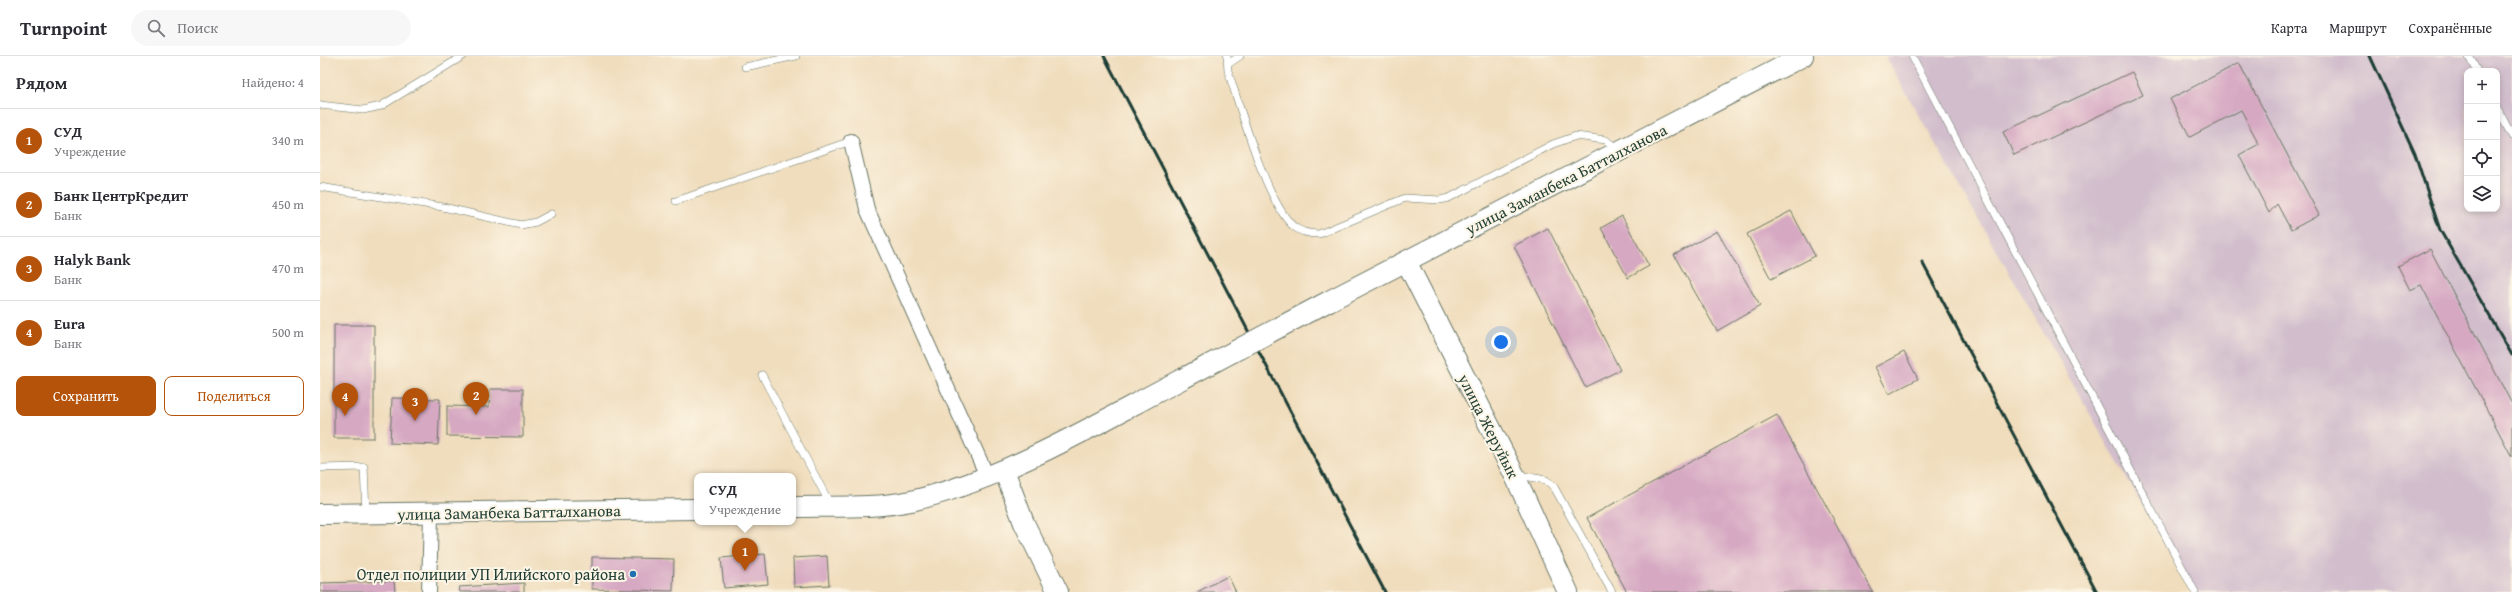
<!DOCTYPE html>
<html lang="ru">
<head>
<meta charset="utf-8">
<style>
	:root { --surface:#fff; --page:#f7f7f7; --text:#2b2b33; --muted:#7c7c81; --line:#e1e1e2; --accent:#b45309 }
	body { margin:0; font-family:"Gentium Book Plus",serif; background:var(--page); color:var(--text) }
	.controls { position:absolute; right:12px; top:12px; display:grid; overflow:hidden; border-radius:8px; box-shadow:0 2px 6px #0003 }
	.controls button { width:36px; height:36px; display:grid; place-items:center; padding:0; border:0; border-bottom:1px solid var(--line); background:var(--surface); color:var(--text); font:20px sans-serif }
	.you { position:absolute; left:1181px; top:286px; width:14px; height:14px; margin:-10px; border:3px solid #fff; border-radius:50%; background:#1a73e8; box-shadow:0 0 0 6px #1a73e833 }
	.badge { display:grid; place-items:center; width:26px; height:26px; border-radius:50%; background:var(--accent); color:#fff; font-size:13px; font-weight:700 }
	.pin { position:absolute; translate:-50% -33px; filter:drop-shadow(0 1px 2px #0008) }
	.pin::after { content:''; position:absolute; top:21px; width:14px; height:12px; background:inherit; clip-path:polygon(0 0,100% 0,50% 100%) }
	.popup { position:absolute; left:374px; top:417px; width:102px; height:52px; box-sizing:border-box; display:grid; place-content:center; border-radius:8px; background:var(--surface); filter:drop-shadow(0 1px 3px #0005); font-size:13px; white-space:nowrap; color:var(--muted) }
	.popup b { font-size:15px; color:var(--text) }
	.popup::after { content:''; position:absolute; left:50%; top:100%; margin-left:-8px; border:8px solid transparent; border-top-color:var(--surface) }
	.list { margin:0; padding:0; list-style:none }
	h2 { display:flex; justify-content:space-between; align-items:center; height:52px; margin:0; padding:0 16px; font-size:17px }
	h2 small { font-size:13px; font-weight:400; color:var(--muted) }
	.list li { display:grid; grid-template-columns:26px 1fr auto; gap:12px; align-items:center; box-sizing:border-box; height:64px; padding:0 16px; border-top:1px solid var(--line) }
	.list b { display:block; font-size:15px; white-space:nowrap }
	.list p { margin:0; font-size:13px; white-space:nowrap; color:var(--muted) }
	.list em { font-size:13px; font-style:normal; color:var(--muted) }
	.actions { display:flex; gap:8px; padding:12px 16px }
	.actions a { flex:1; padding:9px 0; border:1px solid var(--accent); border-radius:8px; text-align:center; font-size:14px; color:var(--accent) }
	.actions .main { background:var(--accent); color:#fff }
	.icon { flex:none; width:22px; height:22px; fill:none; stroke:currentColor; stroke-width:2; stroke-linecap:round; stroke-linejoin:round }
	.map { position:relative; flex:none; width:2192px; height:536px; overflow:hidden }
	header { display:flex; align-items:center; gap:24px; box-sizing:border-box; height:56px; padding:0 20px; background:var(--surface); border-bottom:1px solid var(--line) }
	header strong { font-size:19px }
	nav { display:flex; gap:22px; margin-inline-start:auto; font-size:14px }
	.search { width:280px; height:36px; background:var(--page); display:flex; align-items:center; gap:10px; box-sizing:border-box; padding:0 14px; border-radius:22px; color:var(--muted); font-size:15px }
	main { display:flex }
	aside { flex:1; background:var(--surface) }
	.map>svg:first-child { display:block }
	.industrial { fill:#d1bdcc; fill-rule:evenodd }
	.building { fill:#d6a8c2 }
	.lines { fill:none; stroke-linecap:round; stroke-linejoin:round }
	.lane-casing { stroke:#687564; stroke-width:8 }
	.street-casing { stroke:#687564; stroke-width:16 }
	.secondary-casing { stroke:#687564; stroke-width:22 }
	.lane { stroke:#fff; stroke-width:7 }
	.street { stroke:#fff; stroke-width:14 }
	.secondary { stroke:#fff; stroke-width:20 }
	.rail { stroke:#1f3d34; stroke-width:3 }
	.secondary-bridge-casing { stroke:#687564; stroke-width:22; stroke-linecap:butt }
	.secondary-bridge { stroke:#fff; stroke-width:20 }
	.poi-dot { fill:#1f6fb2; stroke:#fcf5e5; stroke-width:1.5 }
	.labels { text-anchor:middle; stroke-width:4; stroke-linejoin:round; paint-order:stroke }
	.street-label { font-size:16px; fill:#1f3d34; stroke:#fcf5e5 }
	.poi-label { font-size:16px; fill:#1f3d34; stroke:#fcf5e5; text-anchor:end }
</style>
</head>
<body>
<header>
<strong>Turnpoint</strong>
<div class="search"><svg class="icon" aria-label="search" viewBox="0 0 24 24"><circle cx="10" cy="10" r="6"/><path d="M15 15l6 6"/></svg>Поиск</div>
<nav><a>Карта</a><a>Маршрут</a><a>Сохранённые</a></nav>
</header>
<main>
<aside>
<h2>Рядом<small>Найдено: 4</small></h2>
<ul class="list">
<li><span class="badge">1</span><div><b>СУД</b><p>Учреждение</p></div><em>340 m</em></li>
<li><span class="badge">2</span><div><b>Банк ЦентрКредит</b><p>Банк</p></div><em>450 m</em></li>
<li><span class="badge">3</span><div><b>Halyk Bank</b><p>Банк</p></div><em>470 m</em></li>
<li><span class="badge">4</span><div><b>Eura</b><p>Банк</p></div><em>500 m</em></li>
</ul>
<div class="actions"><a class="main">Сохранить</a><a>Поделиться</a></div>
</aside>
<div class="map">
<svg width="2192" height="536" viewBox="0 0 2192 536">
	<rect width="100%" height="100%" fill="#fcf5e5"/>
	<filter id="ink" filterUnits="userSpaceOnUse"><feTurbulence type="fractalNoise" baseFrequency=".025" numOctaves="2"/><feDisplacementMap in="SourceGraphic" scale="8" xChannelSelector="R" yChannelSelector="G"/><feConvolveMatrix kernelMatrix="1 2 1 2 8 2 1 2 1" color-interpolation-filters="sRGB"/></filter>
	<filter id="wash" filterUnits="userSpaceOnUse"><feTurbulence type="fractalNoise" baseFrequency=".012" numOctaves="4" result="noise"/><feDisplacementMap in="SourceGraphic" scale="16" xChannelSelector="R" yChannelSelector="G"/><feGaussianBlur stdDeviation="0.9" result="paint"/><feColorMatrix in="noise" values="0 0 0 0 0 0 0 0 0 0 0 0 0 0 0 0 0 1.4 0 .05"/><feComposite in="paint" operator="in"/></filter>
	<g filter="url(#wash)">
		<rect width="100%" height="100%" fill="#f0ddbd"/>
		<path class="industrial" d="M1565,0h627v536h-320zM2147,15h30v138h-30z"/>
		<g id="blocks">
			<path class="building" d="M1919,7l80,152 -28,15 -14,-26 -8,9 -30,-58 20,-11 -18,-34 -51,27 -20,-38z
				M1812,16l11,23 -129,60 -11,-23z
				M1471,155l24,45 -44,23 -24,-45z
				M1302,160l27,50 -21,12 -27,-50z
				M1228,172l72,142 -35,17 -71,-141z
				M1397,175l43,75 -43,25 -43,-76z
				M2110,193l82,155v53l-91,-172 -11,5 -12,-24z
				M14,269h40v113h-40z
				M1584,296l14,27 -29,15 -14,-27z
				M170,333h33v48l-76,-1v-30l42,1z
				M72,342l48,1 -2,46 -48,-2z
				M1457,359l96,177h-246l-40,-74z
				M445,498l3,30 -44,4 -3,-30z
				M507,500l2,29 -35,2 -1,-29z
				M272,501l82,2 -1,32 -81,-2z
				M908,520l8,16h-39z
				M74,525l1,11h-75v-9z
				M204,527v9h-64l-1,-5z"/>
		</g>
	</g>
	<g filter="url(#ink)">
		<use href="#blocks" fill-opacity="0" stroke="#687564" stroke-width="1"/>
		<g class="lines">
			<defs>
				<path id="lane" d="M907,0l1,15c13,38 38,130 65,155 7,6 17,8 26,8l86,-36 35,2 9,-2 104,-54 23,-8 30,4 11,9
					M1592,0l283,536
					M2149,0l8,15
					M908,8l12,-8
					M425,11l51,-11
					M0,49l43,5 18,-4 82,-50
					M2177,52l15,28
					M0,131l123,20 78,18 15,-3 15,-8
					M356,145l175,-60
					M442,319l68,129
					M0,412l44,-1 2,46
					M1198,419l28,5 8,7 58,105"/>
				<path id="street" d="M531,85l16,68 120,267
					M109,536l2,-78"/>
				<path id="secondary" d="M1086,205l108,213 54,118
					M1009,245l474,-245
					M684,414l20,53 34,69
					M473,451c39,-1 80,2 118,-6 97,-23 184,-77 273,-123
					M0,458l377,-5"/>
			</defs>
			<use href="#lane" class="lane-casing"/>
			<use href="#street" class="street-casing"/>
			<use href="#secondary" class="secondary-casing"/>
			<use href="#lane" class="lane"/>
			<use href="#street" class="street"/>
			<use href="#secondary" class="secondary"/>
			<path class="rail" d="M784,0l281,536
				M2050,0l45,98 25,76 72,125
				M1602,206l175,330"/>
			<defs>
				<path id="secondary-bridge" d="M864,322l145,-77"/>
			</defs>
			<use href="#secondary-bridge" class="secondary-bridge-casing"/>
			<use href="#secondary-bridge" class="secondary-bridge"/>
		</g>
	</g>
	<circle class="poi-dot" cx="313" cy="518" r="4"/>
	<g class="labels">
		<g class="street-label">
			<text transform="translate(1246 123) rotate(-27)" y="6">улица Заманбека Батталханова</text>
			<text transform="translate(1169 370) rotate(63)" y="6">улица Жеруйык</text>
			<text transform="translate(189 456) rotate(-1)" y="6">улица Заманбека Батталханова</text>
		</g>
		<g class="poi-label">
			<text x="305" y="524">Отдел полиции УП Илийского района</text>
		</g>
	</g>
</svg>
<div class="controls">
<button>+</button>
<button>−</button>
<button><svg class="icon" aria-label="locate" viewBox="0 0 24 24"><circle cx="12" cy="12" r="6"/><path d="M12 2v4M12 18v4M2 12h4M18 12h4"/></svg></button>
<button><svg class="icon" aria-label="layers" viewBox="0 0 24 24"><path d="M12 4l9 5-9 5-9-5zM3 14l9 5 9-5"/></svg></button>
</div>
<div class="you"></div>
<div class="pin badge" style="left:425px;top:515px">1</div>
<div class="popup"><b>СУД</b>Учреждение</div>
<div class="pin badge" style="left:156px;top:359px">2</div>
<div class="pin badge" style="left:95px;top:365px">3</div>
<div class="pin badge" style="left:25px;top:360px">4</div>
</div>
</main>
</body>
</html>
